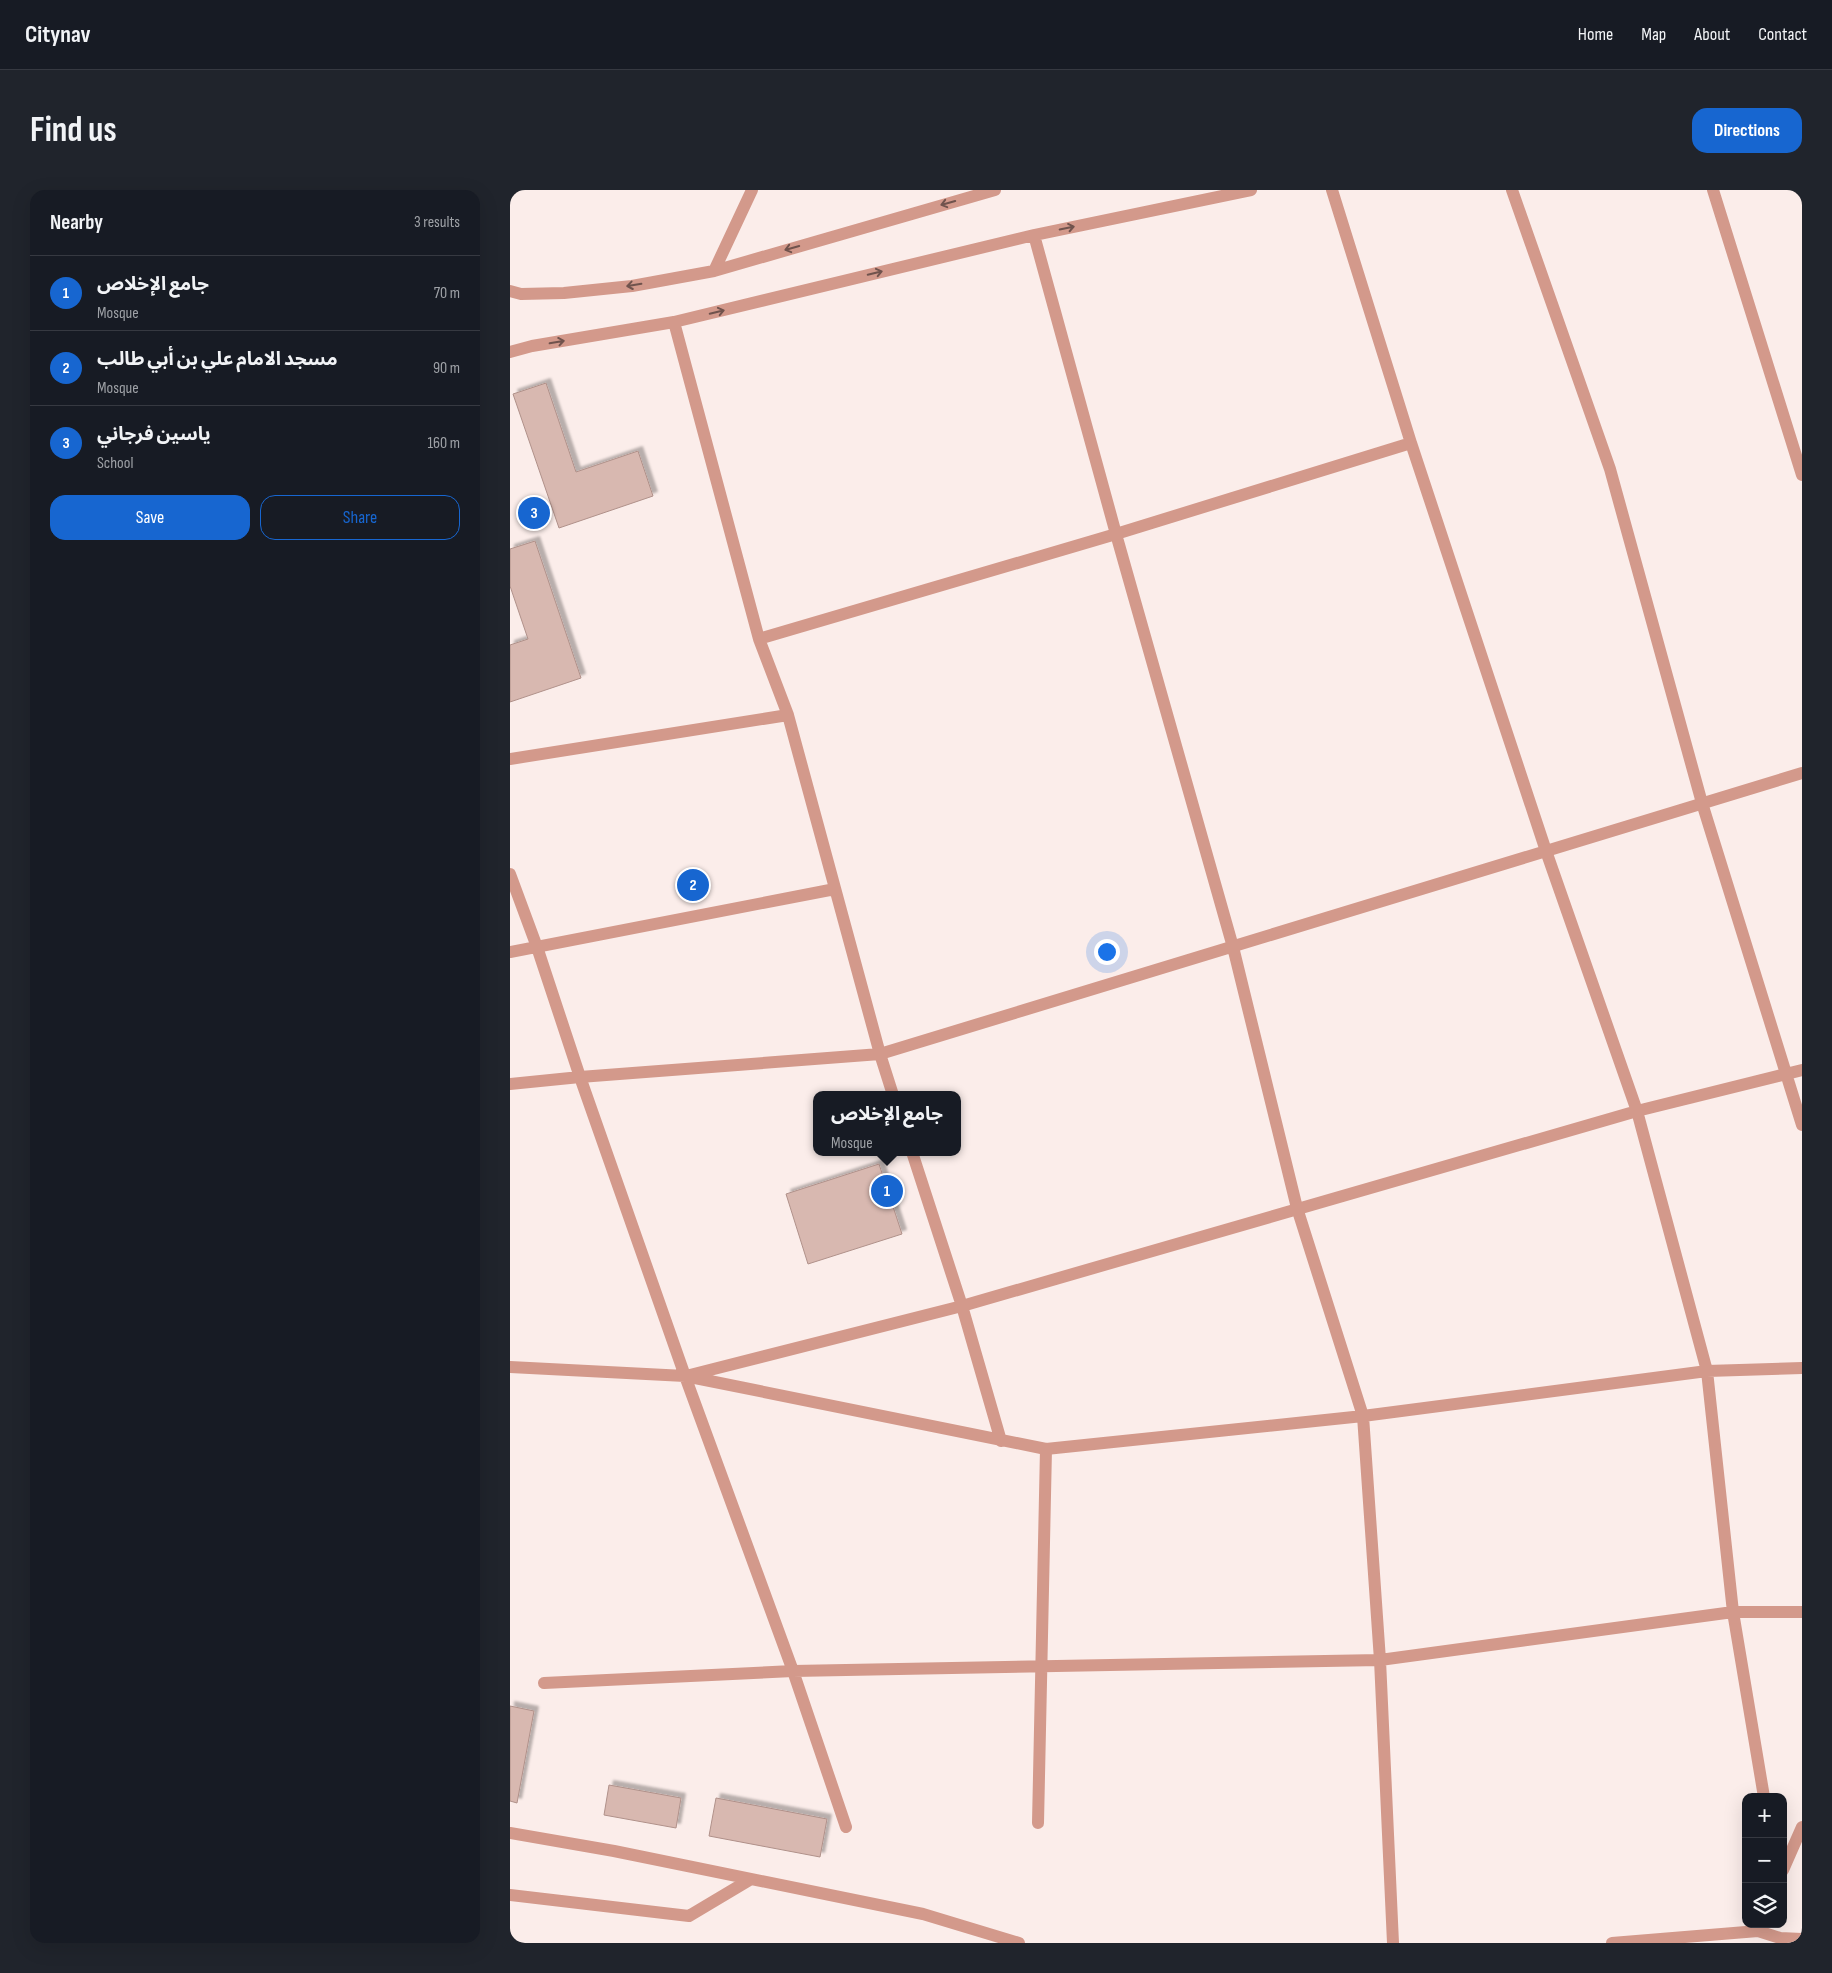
<!DOCTYPE html>
<html lang="en">
<head>
<meta charset="utf-8">
<style>
	:root { --surface:#171b24; --page:#20242c; --text:#f1f3f6; --muted:#9ea1a6; --line:#363941; --accent:#1766d0 }
	body { margin:0; font-family:"Sofia Sans Condensed","Noto Sans Arabic",sans-serif; background:var(--page); color:var(--text) }
	.controls { position:absolute; right:15px; bottom:15px; display:grid; overflow:hidden; border-radius:10px; box-shadow:0 5px 20px #0002 }
	.controls button { width:45px; height:45px; display:grid; place-items:center; padding:0; border:0; border-bottom:1px solid var(--line); background:var(--surface); color:var(--text); font:25px sans-serif }
	.you { position:absolute; left:596px; top:761px; width:18px; height:18px; margin:-12px; border:4px solid #fff; border-radius:50%; background:#1a73e8; box-shadow:0 0 0 8px #1a73e833 }
	.badge { display:grid; place-items:center; width:32px; height:32px; border-radius:50%; background:var(--accent); color:#fff; font-size:16px; font-weight:700 }
	.pin { position:absolute; translate:-50% -50%; border:2px solid #fff; box-shadow:0 1px 5px #0006 }
	.popup { position:absolute; left:303px; top:901px; width:148px; height:65px; box-sizing:border-box; display:grid; place-content:center; border-radius:10px; background:var(--surface); filter:drop-shadow(0 1px 4px #0005); font-size:16px; white-space:nowrap; color:var(--muted) }
	.popup b { font-size:19px; color:var(--text) }
	.popup::after { content:''; position:absolute; left:50%; top:100%; margin-left:-10px; border:10px solid transparent; border-top-color:var(--surface) }
	.list { margin:0; padding:0; list-style:none }
	h2 { display:flex; justify-content:space-between; align-items:center; height:65px; margin:0; padding:0 20px; font-size:21px }
	h2 small { font-size:16px; font-weight:400; color:var(--muted) }
	.list li { display:grid; grid-template-columns:32px 1fr auto; gap:15px; align-items:center; box-sizing:border-box; height:75px; padding:0 20px; border-top:1px solid var(--line) }
	.list b { display:block; font-size:19px; white-space:nowrap }
	.list p { margin:0; font-size:16px; white-space:nowrap; color:var(--muted) }
	.list em { font-size:16px; font-style:normal; color:var(--muted) }
	.actions { display:flex; gap:10px; padding:15px 20px }
	.actions a { flex:1; padding:11px 0; border:1px solid var(--accent); border-radius:15px; text-align:center; font-size:18px; color:var(--accent) }
	.actions .main { background:var(--accent); color:#fff }
	.icon { flex:none; width:28px; height:28px; fill:none; stroke:currentColor; stroke-width:2; stroke-linecap:round; stroke-linejoin:round }
	.map { position:relative; flex:none; width:1292px; height:1753px; overflow:hidden; border-radius:15px }
	header { display:flex; align-items:center; gap:30px; box-sizing:border-box; height:70px; padding:0 25px; background:var(--surface); border-bottom:1px solid var(--line) }
	header strong { font-size:24px }
	nav { display:flex; gap:28px; margin-inline-start:auto; font-size:18px }
	.intro { display:flex; align-items:center; justify-content:space-between; box-sizing:border-box; height:120px; padding:0 30px }
	h1 { margin:0; font-size:35px }
	.button { padding:12px 22px; border-radius:15px; background:var(--accent); color:#fff; font-size:18px; font-weight:700 }
	main { display:flex; gap:30px; padding:0 30px }
	aside { flex:1; background:var(--surface); border-radius:15px; box-shadow:0 5px 20px #0002 }
	.map>svg:first-child { display:block }
	.building { fill:#d8b8b0; stroke:#b0918a; filter:url(#shadow) }
	.lines { fill:none; stroke-linecap:round; stroke-linejoin:round }
	.lane { stroke:#d3998b; stroke-width:12 }
	.street { stroke:#d3998b; stroke-width:12 }
	.oneway { stroke:#70534d }
</style>
</head>
<body>
<header>
<strong>Citynav</strong>
<nav><a>Home</a><a>Map</a><a>About</a><a>Contact</a></nav>
</header>
<div class="intro"><h1>Find us</h1><a class="button">Directions</a></div>
<main>
<aside>
<h2>Nearby<small>3 results</small></h2>
<ul class="list">
<li><span class="badge">1</span><div><b>جامع الإخلاص</b><p>Mosque</p></div><em>70 m</em></li>
<li><span class="badge">2</span><div><b>مسجد الامام علي بن أبي طالب</b><p>Mosque</p></div><em>90 m</em></li>
<li><span class="badge">3</span><div><b>ياسين فرجاني</b><p>School</p></div><em>160 m</em></li>
</ul>
<div class="actions"><a class="main">Save</a><a>Share</a></div>
</aside>
<div class="map">
<svg width="1292" height="1753" viewBox="0 0 1292 1753">
	<defs>
		<filter id="shadow"><feDropShadow dx="4.5" dy="-4.5" stdDeviation="1" flood-color="#0004"/></filter>
	</defs>
	<rect width="100%" height="100%" fill="#fbedea"/>
	<path class="building" d="M36,193l30,89 62,-21 15,45 -94,32 -46,-134z
		M25,351l46,137 -71,24v-57l18,-6 -18,-53v-37z
		M369,974l23,70 -94,30 -22,-70z
		M0,1516l24,5 -17,92 -7,-2z
		M99,1595l72,13 -5,30 -72,-13z
		M206,1608l111,21 -7,38 -111,-21z"/>
	<g class="lines">
		<path class="lane" d="M0,1643l104,18 309,63 96,29
			M0,1705l179,21 62,-37"/>
		<path class="street" d="M1002,0l98,279 92,334 100,322
			M1203,0l89,285
			M524,45l82,299 117,413 64,261 66,208 17,244 13,283
			M204,81l38,-81
			M0,101l11,3 43,-1 68,-7 82,-15 281,-81
			M164,132l85,317
			M0,162l22,-6 142,-24 360,-87 217,-45
			M901,253l135,408 91,260 70,260 26,241 31,185
			M278,525l92,339 13,41
			M0,569l278,-44 -29,-76 357,-105 295,-91 -79,-253
			M0,684l27,73 43,130 105,299 108,295 53,156
			M0,762l325,-63
			M0,894l70,-7 300,-23 922,-281
			M402,962l50,154 39,135
			M0,1177l175,9 361,73 317,-33 344,-45 95,-3
			M180,1185l272,-69 675,-195 165,-41
			M34,1493l249,-12 587,-11 353,-48h69
			M528,1633l8,-374
			M1273,1680l19,-43
			M1102,1753l146,-12 22,7 22,1"/>
	</g>
	<defs><path id="oneway-shaft" d="M-6 0H5M1.5-3L5.5 0L1.5 3" fill="none" stroke-width="1.6" stroke-linecap="round" stroke-linejoin="round" transform="scale(1.25)"/></defs>
	<g class="oneway">
		<use href="#oneway-shaft" transform="translate(438 13) rotate(164)"/>
		<use href="#oneway-shaft" transform="translate(557 38) rotate(-12)"/>
		<use href="#oneway-shaft" transform="translate(282 58) rotate(164)"/>
		<use href="#oneway-shaft" transform="translate(365 83) rotate(-14)"/>
		<use href="#oneway-shaft" transform="translate(124 95) rotate(171)"/>
		<use href="#oneway-shaft" transform="translate(207 122) rotate(-14)"/>
		<use href="#oneway-shaft" transform="translate(47 152) rotate(-10)"/>
	</g>
</svg>
<div class="controls">
<button>+</button>
<button>−</button>
<button><svg class="icon" aria-label="layers" viewBox="0 0 24 24"><path d="M12 4l9 5-9 5-9-5zM3 14l9 5 9-5"/></svg></button>
</div>
<div class="you"></div>
<div class="pin badge" style="left:377px;top:1001px">1</div>
<div class="popup"><b>جامع الإخلاص</b>Mosque</div>
<div class="pin badge" style="left:183px;top:695px">2</div>
<div class="pin badge" style="left:24px;top:323px">3</div>
</div>
</main>
</body>
</html>
